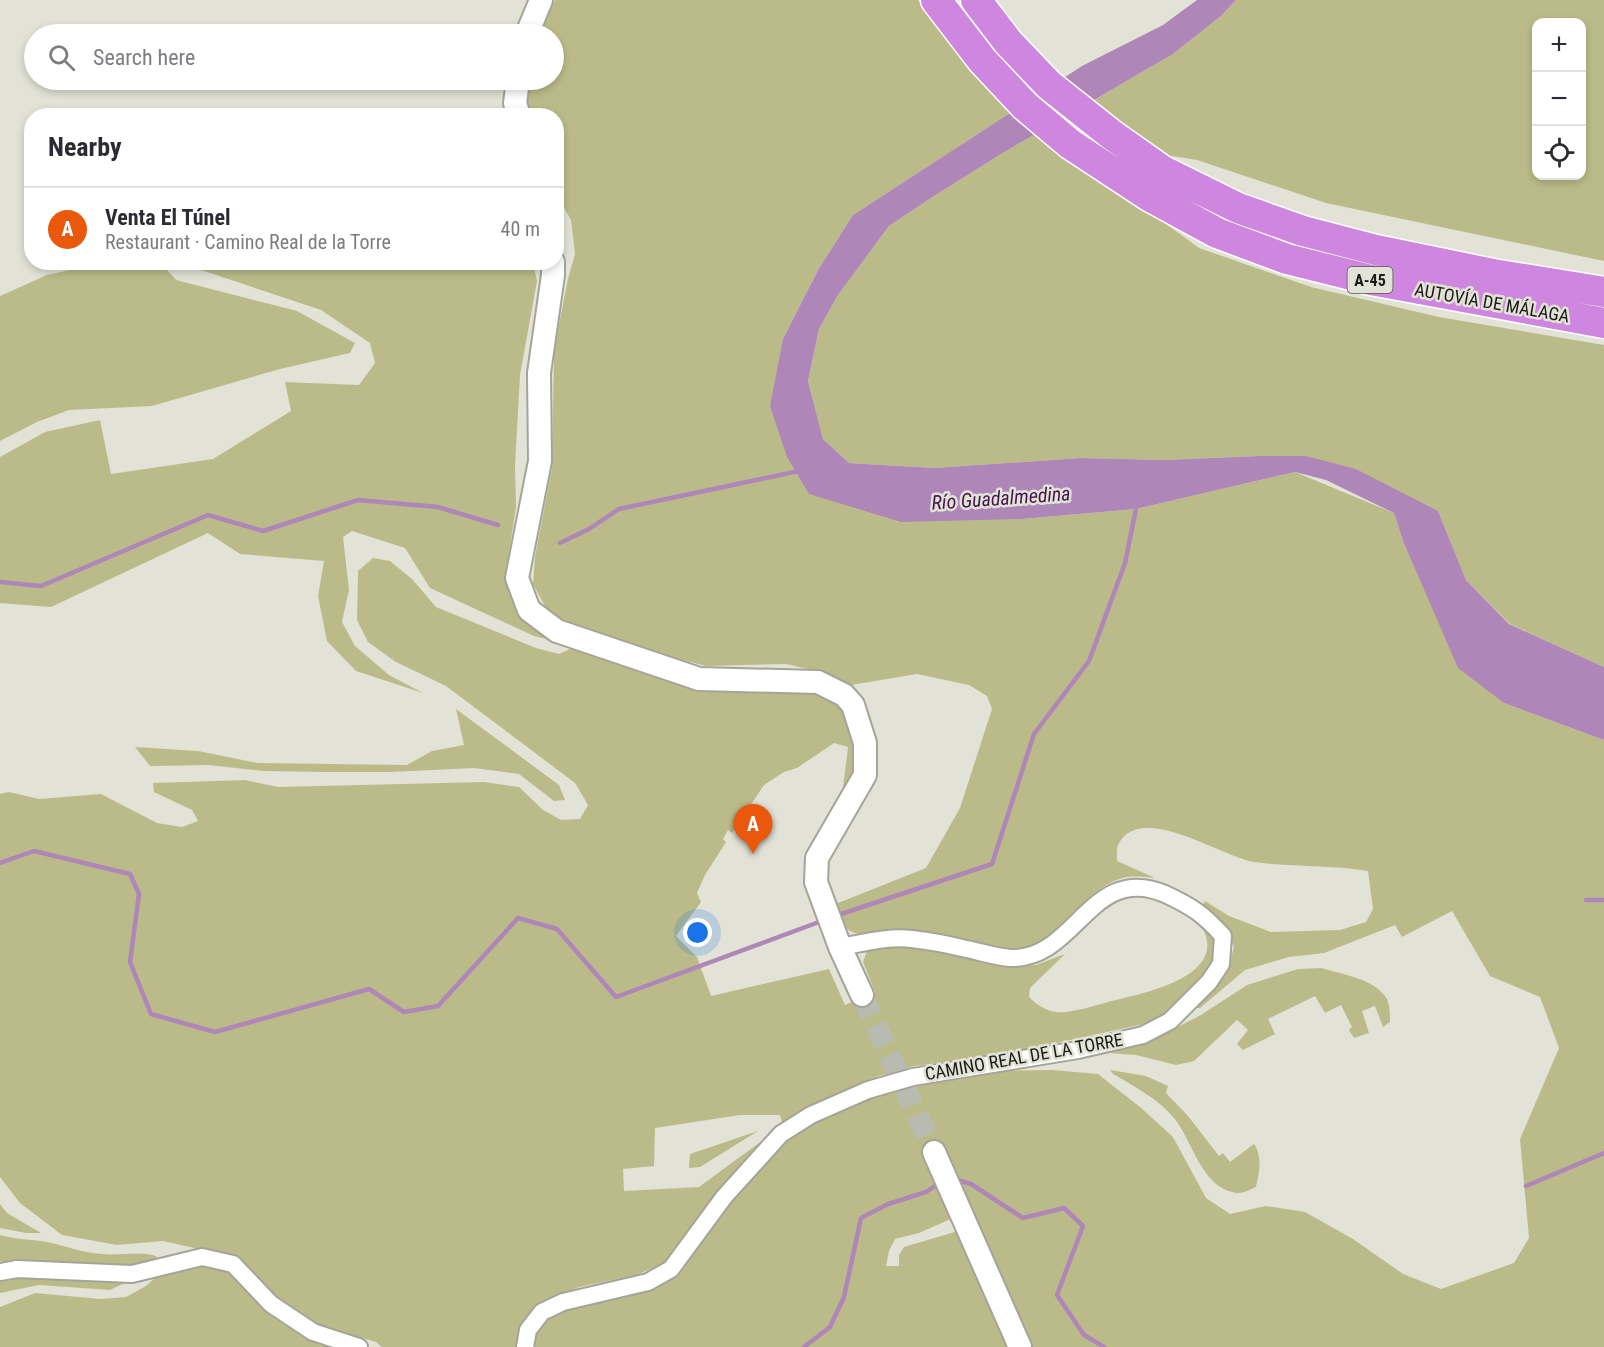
<!DOCTYPE html>
<html lang="en">
<head>
<meta charset="utf-8">
<style>
	:root { --surface:#fff; --page:#f7f7f7; --text:#2b2b33; --muted:#7c7c81; --line:#e1e1e2; --accent:#ea580c }
	body { margin:0; font-family:"Roboto Condensed",sans-serif; background:var(--page); color:var(--text) }
	.controls { position:absolute; right:18px; top:18px; display:grid; overflow:hidden; border-radius:12px; box-shadow:0 3px 9px #0003 }
	.controls button { width:54px; height:54px; display:grid; place-items:center; padding:0; border:0; border-bottom:2px solid var(--line); background:var(--surface); color:var(--text); font:30px sans-serif }
	.you { position:absolute; left:698px; top:933px; width:21px; height:21px; margin:-15px; border:4px solid #fff; border-radius:50%; background:#1a73e8; box-shadow:0 0 0 9px #1a73e833 }
	.badge { display:grid; place-items:center; width:39px; height:39px; border-radius:50%; background:var(--accent); color:#fff; font-size:20px; font-weight:700 }
	.pin { position:absolute; translate:-50% -50px; filter:drop-shadow(0 2px 3px #0008) }
	.pin::after { content:''; position:absolute; top:32px; width:21px; height:18px; background:inherit; clip-path:polygon(0 0,100% 0,50% 100%) }
	.list { margin:0; padding:0; list-style:none }
	h2 { display:flex; justify-content:space-between; align-items:center; height:78px; margin:0; padding:0 24px; font-size:26px }
	h2 small { font-size:20px; font-weight:400; color:var(--muted) }
	.list li { display:grid; grid-template-columns:39px 1fr auto; gap:18px; align-items:center; box-sizing:border-box; height:84px; padding:0 24px; border-top:2px solid var(--line) }
	.list b { display:block; font-size:22px; white-space:nowrap }
	.list p { margin:0; font-size:20px; white-space:nowrap; color:var(--muted) }
	.list em { font-size:20px; font-style:normal; color:var(--muted) }
	.icon { flex:none; width:33px; height:33px; fill:none; stroke:currentColor; stroke-width:2; stroke-linecap:round; stroke-linejoin:round }
	.map { position:relative; flex:none; width:1604px; height:1347px; overflow:hidden }
	.search { position:absolute; background:var(--surface); box-shadow:0 3px 9px #0003; left:24px; top:24px; width:540px; height:66px; display:flex; align-items:center; gap:15px; box-sizing:border-box; padding:0 21px; border-radius:33px; color:var(--muted); font-size:22px }
	.panel { position:absolute; background:var(--surface); box-shadow:0 3px 9px #0003; left:24px; top:108px; width:540px; height:162px; border-radius:24px }
	.map>svg:first-child { display:block }
	.green { fill:#bbbb8a; fill-rule:evenodd }
	.water { fill:#ae87b8 }
	.lines { fill:none; stroke-linecap:round; stroke-linejoin:round }
	.stream { stroke:#ae87b8; stroke-width:4.5 }
	.secondary-tunnel { stroke:#babbb0; stroke-width:22; stroke-dasharray:22 11; stroke-linecap:butt }
	.street-casing { stroke:#a4a498; stroke-width:20 }
	.secondary-casing { stroke:#a4a498; stroke-width:26 }
	.highway-casing { stroke:#fff; stroke-width:33 }
	.street { stroke:#fff; stroke-width:16 }
	.secondary { stroke:#fff; stroke-width:22 }
	.highway { stroke:#ce86df; stroke-width:30 }
	.labels { text-anchor:middle; stroke-width:5; stroke-linejoin:round; paint-order:stroke }
	.shield { fill:#e2e3d6; stroke:#575750; stroke-width:1.5 }
	.shield-label { font-size:16px; font-weight:bold; fill:#1b1b17 }
	.street-label { font-size:18px; fill:#1b1b17; stroke:#e2e3d6 }
	.water-label { font-size:20px; font-style:italic; fill:#461451; stroke:#e2e3d6 }
</style>
</head>
<body>
<div class="map">
<svg width="1604" height="1347" viewBox="0 0 1604 1347">
	<rect width="100%" height="100%" fill="#e2e3d6"/>
	<path class="green" d="M555,0h363l57,75 35,38 -157,102 -35,55 -35,69 4,118 235,62 114,-10 159,-37 99,41 9,28 101,162 100,37v607h-572l-92,-203 -19,4 32,70 -34,15 -24,6 -6,12 -3,15h13v-11l5,-8 54,-16 53,116h-478v-8l12,-19 18,-12 24,-8 80,-18 14,-10 39,-57 28,-35 31,-32 32,-27 78,-32 96,-18 67,-1 46,4 42,33 33,30 33,61 24,16 36,-8 39,6 48,27 50,35 38,15 73,-26 15,-25 -9,-99 39,-91 -19,-51 -50,-21 -38,-65 -50,26 -7,-12 -71,28 -35,4 -44,13 -45,38h-6l34,-39 6,-22 -10,-24 -22,-15 3,-7 24,15 42,16 69,-2 26,-8 7,-13 -5,-38c-37,-6 -76,-4 -114,-9 -32,-5 -112,-60 -135,-19 -3,5 -2,12 -2,18l38,17c-9,-1 -19,-2 -28,-1 -39,7 -57,51 -91,68 -32,16 -98,-11 -135,-14 -15,-1 -32,5 -46,2 -12,-3 -16,-18 -22,-28l93,-37 34,-60 32,-99 -5,-13 -18,-11 -52,-11 -66,11 -22,-11 -43,-10 -80,2 -63,-16 -72,-24 -24,-16 -14,-26 2,-27 17,-89 2,-118 14,-71 7,-25 -4,-34 -14,-25 -1,-79 -27,-1 -5,-20 2,-15h28v-46h-15z
		M1236,0h368v261l-278,-58 -129,-43 -25,-4 -29,51 56,41 112,39 128,30 165,28v322l-94,-43 -44,-44 -28,-69 -132,-55h-46l-96,4 -83,-2 -147,10 -85,-5 -26,-24 -15,-58 11,-52 19,-34 51,-69 45,-30 67,-42 172,-100 48,-38zM1536,22h46v154h-46z
		M519,30l-1,4h-104l5,-3z
		M380,262l153,1 4,18 -17,94 -5,91 1,41 -8,52 5,35 42,47 -21,-5 -104,-48 -25,-40 -53,-17 -9,6 6,53 -7,32 13,24 34,29 34,18 -67,-22 -29,-30 -9,-45 6,-35 -84,-7 -32,-21 -157,74 -51,-4v-146l45,-25 55,-12 11,54 102,-15 78,-48 -6,-29 74,3 16,-22 -5,-20 -49,-33 -141,-47z
		M101,263h60l15,17 121,31 58,32 -5,10 -70,16 -128,37 -83,4 -32,12 -37,19v-145l47,-21z
		M373,558l17,3 22,18 24,28 100,41 23,6 13,-6 126,42 77,-2 44,6 22,11 16,42 -2,23 -5,20 -7,-2 5,-41 -14,-4 -37,25 -13,4 -20,13 -32,48 -4,-3 -5,9 3,3 -21,33 -8,18 4,9 -25,34 21,21 14,39 118,-27 16,36 30,-13 -12,-30 4,-11 19,-4 28,-1 92,21 30,-2 29,-11 -35,34 -1,9c10,10 22,17 37,15 16,-2 34,-8 50,-12 29,-7 111,-24 87,-71 -3,-5 -9,-10 -13,-14l16,10 8,16 2,17 -12,23 -23,25 -33,17 -141,31 -93,12 -35,10 -55,23 -41,26 -3,-10h-40l-85,13 -1,38 -31,3 1,22 75,-4 64,-47 -52,62 -48,62 -27,11 -57,12 -37,14 -17,17 -8,29h-135l-6,-5 -72,-22 -25,-20 -28,-30 -21,-14 -67,-15 -46,4 -55,-10 -42,-32 -20,-26v-383l9,-2 30,7 62,-5 56,29 25,4 16,-6 -6,-11 -38,-18 -1,-9 92,-3 33,7 206,-5 35,5 24,23 18,10 19,-1 8,-14 -13,-22 -129,-97 -50,-24 -28,-20 -11,-22 1,-49z
		M456,709l103,76 6,15 -11,1 -35,-27 -45,-6 -83,4h-67l-60,-1 -55,-6 -59,1 -15,-19 63,4 59,12 150,2 25,-14 32,-6z
		M1321,968c20,6 55,11 66,31 3,7 3,16 3,23l-7,5 -8,-21 -13,5 7,22 -15,5 -5,-8 3,-3 -11,-22 -16,8 -10,-17 -47,23 7,15 -32,16 -6,-6 11,-14 -11,-10 -43,41 -18,4 -40,-10 -27,-2 -2,-6 49,-9 45,-23 46,-30 51,-16z
		M1110,1070l36,6 22,10 -2,7 22,23 31,40 4,-3 7,9 24,-18c9,13 5,29 2,43 -5,2 -12,6 -17,6 -37,-2 -46,-52 -65,-75 -14,-18 -42,-33 -61,-44z
		M758,1131l-58,36 -11,1 1,-14z
		M0,1204l7,9 34,20h-15l-26,-5z
		M0,1235c18,5 30,4 47,7 19,4 36,11 55,12 18,2 41,-4 56,3l-21,8 -43,3 -94,-7z
		M200,1263c7,2 16,2 22,5 26,11 40,39 63,55 16,11 36,18 55,24h-340v-40l35,-14 66,6 25,-2 20,-11 12,-11z
		M0,1276l46,1 69,5 18,-3 -23,11 -71,-5 -39,8z"/>
	<path class="water" d="M1197,0h39l-15,16 -48,38 -172,100 -67,42 -45,30 -51,69 -19,34 -11,52 15,58 26,24 85,5 147,-10 83,2 96,-4h46l50,13 82,42 28,69 43,44 95,43v73l-100,-37 -46,-35 -55,-127 -9,-28 -68,-33 -31,-8 -159,37 -114,10 -121,3 -92,-28 -22,-37 -17,-51 13,-67 35,-69 35,-55 229,-149 81,-41z"/>
	<g class="lines">
		<path class="stream" d="M560,543l29,-14 30,-20 180,-38
			M0,582l41,4 167,-71 55,16 95,-31 80,7 60,18
			M0,863l34,-12 96,23 9,20 -9,68 21,52 64,18 154,-43 35,23 34,-6 80,-88 39,11 59,68 203,-75
			M1586,900h18
			M841,914l151,-50 42,-130 55,-73 36,-98 12,-59
			M958,1180l13,4 52,34 41,-10 19,18 -26,69 27,40 20,12
			M1526,1186l78,-33
			M804,1347l26,-20 14,-30 17,-79 27,-14 38,-12 12,-8"/>
		<path class="secondary-tunnel" d="M862,995l72,157"/>
		<defs>
			<path id="street" d="M0,1272l17,-3 115,5 70,-17 31,7 38,40 42,28 46,15
				M525,1347l3,-17 14,-18 21,-10 85,-20 23,-13 53,-72 57,-63 30,-19 57,-25 45,-13 165,-27 65,-15 27,-14 39,-39 12,-18 2,-28c-20,-22 -30,-29 -58,-42 -74,-32 -89,66 -154,64 -16,-1 -33,-7 -49,-10 -16,-4 -33,-7 -50,-9 -23,-3 -49,4 -72,8"/>
			<path id="secondary" d="M527,34l14,-34
				M518,80l-3,23 4,13
				M553,262v13l-14,98 1,88 -23,117 12,32 28,21 142,48 119,3 26,13 9,10 12,38v32l-48,83 -1,24 24,65 22,48
				M934,1152l86,195"/>
			<path id="highway" d="M936,0l46,60 43,46 45,38 79,52 68,37 70,26 84,21 233,43
				M976,0l32,42 41,43 63,50 51,36 75,37 65,23 73,19 117,24 111,18"/>
		</defs>
		<use href="#street" class="street-casing"/>
		<use href="#secondary" class="secondary-casing"/>
		<use href="#highway" class="highway-casing"/>
		<use href="#street" class="street"/>
		<use href="#secondary" class="secondary"/>
		<use href="#highway" class="highway"/>
	</g>
	<g class="labels">
		<rect class="shield" x="1347.5" y="267" width="45" height="26" rx="4.5"/>
		<g class="shield-label">
			<text x="1370" y="286">A-45</text>
		</g>
		<g class="street-label">
			<text transform="translate(1492 303) rotate(10)" y="6">AUTOVÍA DE MÁLAGA</text>
			<text transform="translate(1024 1057) rotate(-10)" y="6">CAMINO REAL DE LA TORRE</text>
		</g>
		<g class="water-label">
			<text transform="translate(1001 498) rotate(-4)" y="7">Río Guadalmedina</text>
		</g>
	</g>
</svg>
<div class="controls">
<button>+</button>
<button>−</button>
<button><svg class="icon" aria-label="locate" viewBox="0 0 24 24"><circle cx="12" cy="12" r="6"/><path d="M12 2v4M12 18v4M2 12h4M18 12h4"/></svg></button>
</div>
<div class="you"></div>
<div class="pin badge" style="left:753px;top:854px">A</div>
<div class="search"><svg class="icon" aria-label="search" viewBox="0 0 24 24"><circle cx="10" cy="10" r="6"/><path d="M15 15l6 6"/></svg>Search here</div>
<section class="panel">
<h2>Nearby<small></small></h2>
<ul class="list">
<li><span class="badge">A</span><div><b>Venta El Túnel</b><p>Restaurant · Camino Real de la Torre</p></div><em>40 m</em></li>
</ul>
</section>
</div>
</body>
</html>
